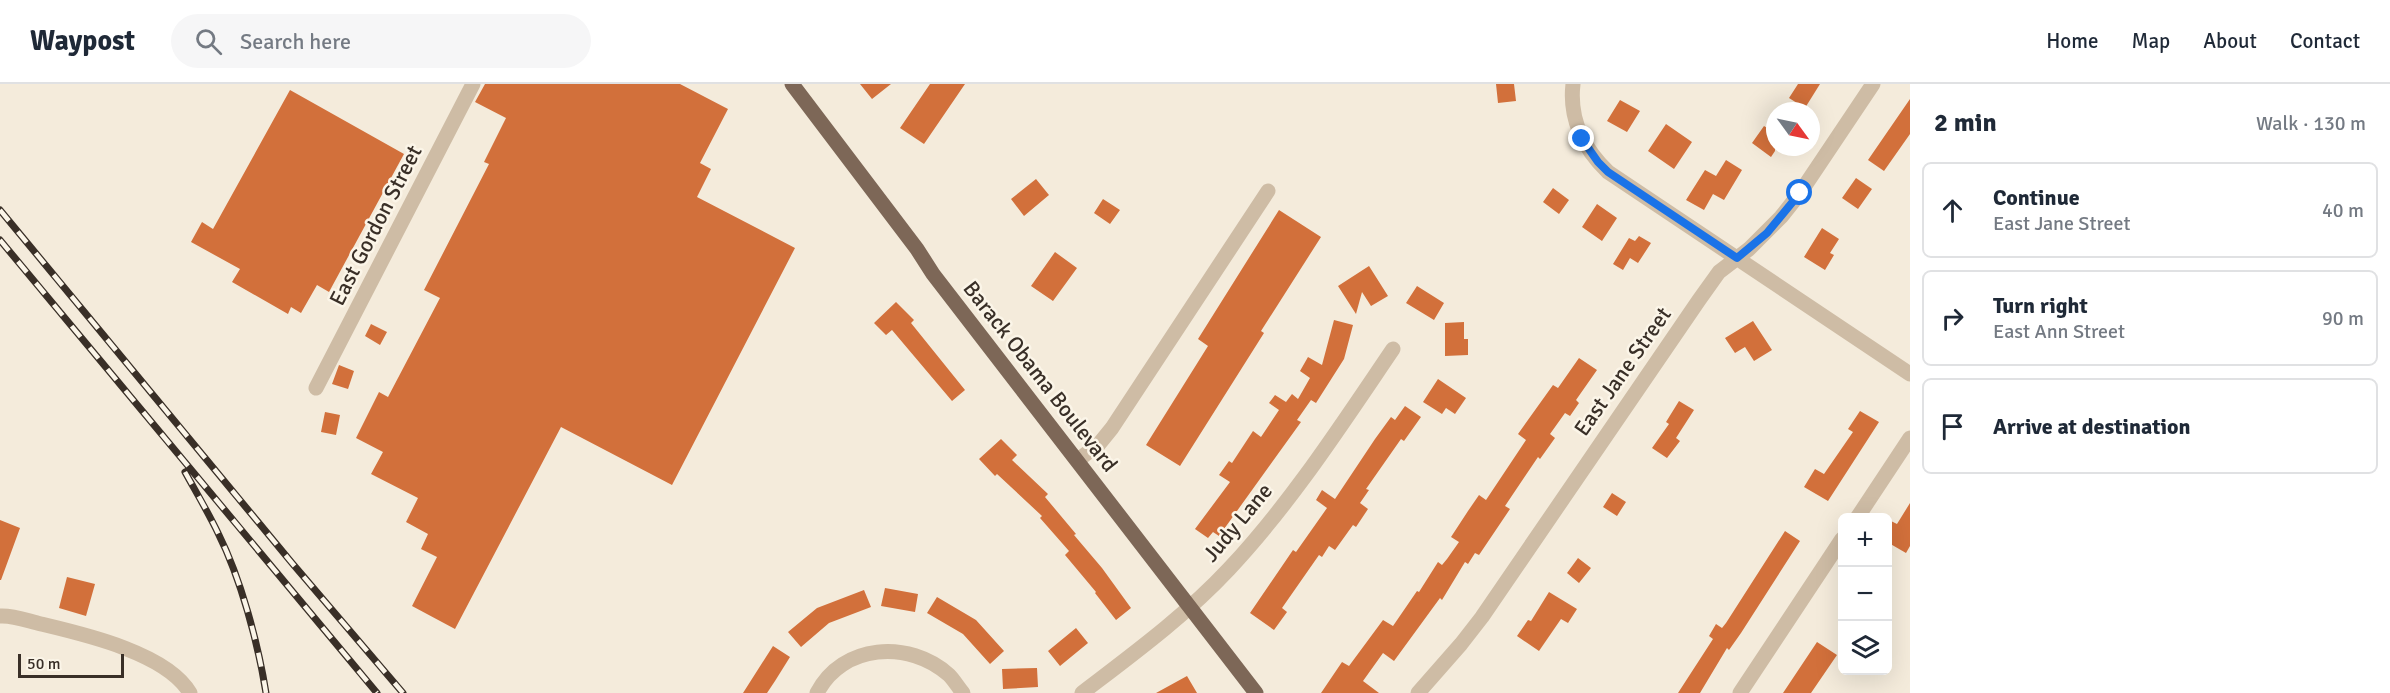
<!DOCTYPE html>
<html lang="en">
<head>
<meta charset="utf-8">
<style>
	:root { --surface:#fff; --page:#f6f6f7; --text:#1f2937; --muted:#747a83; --line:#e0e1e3 }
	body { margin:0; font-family:Signika,sans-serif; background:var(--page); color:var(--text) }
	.controls { position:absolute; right:18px; bottom:18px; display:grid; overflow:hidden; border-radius:9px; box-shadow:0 6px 24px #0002 }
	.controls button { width:54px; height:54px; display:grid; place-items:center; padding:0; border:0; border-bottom:2px solid var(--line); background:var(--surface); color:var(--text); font:30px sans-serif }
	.compass { position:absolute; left:1766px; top:18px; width:54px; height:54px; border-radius:50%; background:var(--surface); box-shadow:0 6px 24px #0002; rotate:123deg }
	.scale { position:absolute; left:18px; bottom:15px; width:106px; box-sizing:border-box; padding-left:6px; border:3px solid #392f27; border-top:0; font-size:16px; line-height:21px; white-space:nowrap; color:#392f27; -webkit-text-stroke:4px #fbf5e8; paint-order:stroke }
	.stop { position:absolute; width:18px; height:18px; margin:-14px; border:4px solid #1a73e8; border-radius:50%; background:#fff }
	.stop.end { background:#1a73e8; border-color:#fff; box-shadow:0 2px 6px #0008 }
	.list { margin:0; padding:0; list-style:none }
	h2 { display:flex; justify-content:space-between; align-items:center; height:78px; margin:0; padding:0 24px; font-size:26px }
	h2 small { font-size:20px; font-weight:400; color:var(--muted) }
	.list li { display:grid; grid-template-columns:39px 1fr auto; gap:18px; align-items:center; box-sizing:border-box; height:96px; margin:0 12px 12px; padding:0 12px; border:2px solid var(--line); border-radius:9px }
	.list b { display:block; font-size:22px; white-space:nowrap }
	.list p { margin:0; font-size:20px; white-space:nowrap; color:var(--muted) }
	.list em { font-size:20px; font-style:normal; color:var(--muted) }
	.icon { flex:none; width:33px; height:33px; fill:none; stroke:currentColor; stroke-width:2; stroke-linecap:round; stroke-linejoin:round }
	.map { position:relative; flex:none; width:1910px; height:609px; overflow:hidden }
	header { display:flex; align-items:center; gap:36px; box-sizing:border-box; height:84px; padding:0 30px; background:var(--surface); border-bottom:2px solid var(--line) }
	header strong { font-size:28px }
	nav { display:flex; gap:33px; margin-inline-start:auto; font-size:21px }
	.search { width:420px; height:54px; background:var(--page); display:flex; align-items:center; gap:15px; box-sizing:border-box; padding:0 21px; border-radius:33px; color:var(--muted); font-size:22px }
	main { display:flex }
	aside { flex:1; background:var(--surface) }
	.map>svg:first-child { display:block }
	.building { fill:#d2703b }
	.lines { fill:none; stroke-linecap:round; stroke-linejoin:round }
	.minor { stroke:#cebca5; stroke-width:15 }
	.major { stroke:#7d6757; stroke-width:15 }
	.rail-casing { stroke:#392f27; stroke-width:7 }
	.rail { stroke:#fbf5e8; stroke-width:4.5; stroke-dasharray:14; stroke-linecap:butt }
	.route { stroke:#1a73e8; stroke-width:8 }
	.labels { text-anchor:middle; stroke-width:5; stroke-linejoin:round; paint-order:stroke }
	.street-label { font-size:22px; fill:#392f27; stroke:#fbf5e8 }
</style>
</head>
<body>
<header>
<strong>Waypost</strong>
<div class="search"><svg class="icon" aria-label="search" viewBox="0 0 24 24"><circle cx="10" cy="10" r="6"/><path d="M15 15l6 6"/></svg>Search here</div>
<nav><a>Home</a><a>Map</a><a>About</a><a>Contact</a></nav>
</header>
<main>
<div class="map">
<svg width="1910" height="609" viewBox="0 0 1910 609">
	<rect width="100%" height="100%" fill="#f4ebdb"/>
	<path class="building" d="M485,0h195l48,25 -28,54 11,6 -14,28 98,51 -123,237 -111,-58 -106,202 -43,-23 25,-49 -16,-8 7,-15 -22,-12 12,-24 -47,-24 12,-22 -27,-14 23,-46 9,5 52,-99 -16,-8 65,-126 -5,-2 22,-44 -31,-16z
		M860,0h31l-19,15z
		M930,0h35l-41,60 -24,-16z
		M1496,0h18l2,17 -18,2z
		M1798,0h22l-15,24 -16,-10z
		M290,6l114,64 -75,138 -12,-7 -16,28 -10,-6 -3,7 -56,-32 8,-13 -49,-27 11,-20 11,7z
		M1910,15v35l-26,37 -16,-11z
		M1620,16l20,11 -13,21 -20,-11z
		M1666,40l26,18 -18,27 -26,-18z
		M1764,42l11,7v18l-4,6 -19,-14z
		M1726,76l16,10 -18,30 -11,-6 -9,16 -18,-10 19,-30 11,6z
		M1856,94l16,11 -14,20 -16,-11z
		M1036,95l13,16 -25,21 -13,-17z
		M1553,104l16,12 -10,14 -16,-12z
		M1103,115l17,11 -10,14 -16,-11z
		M1597,120l20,14 -15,23 -20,-14z
		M1279,126l42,27 -60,94 3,2 -84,133 -34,-21 62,-99 -10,-7z
		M1822,144l17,11 -9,14 4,2 -9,15 -21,-13z
		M1639,152l12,7 -13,20 -8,-5 -7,12 -10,-6 16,-26 6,3z
		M1055,168l22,16 -24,33 -22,-15z
		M1369,182l19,30 -17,10 -9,-14 -6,22 -18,-28z
		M1417,202l27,17 -10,17 -28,-17z
		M896,218l18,18 -3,3 54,67 -13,11 -60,-71 -6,5 -12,-12z
		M1334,236l19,5 -9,34 -28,44 -5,-3 -14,20 4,2 -82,114 -6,-4 -5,6 -13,-9 35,-47 -11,-7 10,-14 3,2 21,-32 8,6 18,-27 -10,-7 6,-8 11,7 6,-8 6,5 12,-21 -10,-7 8,-14 14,8z
		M1753,237l19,29 -18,11 -9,-14 -10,6 -10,-15z
		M1464,238v17h4v16l-23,1v-33z
		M371,240l16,8 -7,13 -15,-9z
		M1579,274l18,12 -21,30 3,3 -9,13 -5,-3 -15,21 5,4 -15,21 -2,-2 -33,49 5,3 -31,46 -4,-2 -7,11 -3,-2 -23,38 -2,-2 -46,63 -11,-8 -20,28 16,12h-58l21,-31 7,4 34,-46 10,6 24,-35 2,1 19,-30 4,3 5,-6 12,-17 -8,-5 17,-26 11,-16 7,5 40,-60 -8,-6 35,-49 5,3z
		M339,281l15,6 -6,18 -16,-5z
		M1438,295l28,19 -11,16 -9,-6 -4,6 -19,-12z
		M1679,317l15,9 -18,28 4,3 -13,17 -15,-10 17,-24 -3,-2z
		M1405,322l16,11 -17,24 -3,-2 -35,50 3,1 -9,13 8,6 -12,18 -3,-2 -18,25 -6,-4 -7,11 -3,-2 -37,53 5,4 -13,18 -24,-17 43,-63 3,2 31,-44 -11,-8 6,-10 13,9 40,-60 16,-22 4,3z
		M1860,327l19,11 -51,79 -24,-14 11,-18 9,5 29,-42 -5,-3z
		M325,328l15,3 -4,20 -15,-3z
		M1001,355l16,16 -5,5 36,34 -3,3 31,37 -2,1 28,33 29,40 -15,12 -21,-27 1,-1 -31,-37 4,-4 -29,-33 2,-2 -45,-42 -2,2 -16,-17z
		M1612,409l14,9 -9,14 -14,-9z
		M1910,419v43l-4,7 -19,-11v-23l10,5z
		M0,436l20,8 -19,52h-1z
		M1785,447l15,10 -59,92 -12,17 -2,-2 -27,45h-22l35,-54 -4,-3 7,-12 6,4 4,-5z
		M1578,474l13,10 -12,15 -12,-10z
		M67,493l28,7 -9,32 -27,-8z
		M885,504l33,6 -3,18 -34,-6z
		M864,506l7,17 -42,16 -28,24 -13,-15 29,-24z
		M1549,508l28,17 -9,14 -7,-4 -22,32 -22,-15 11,-16 3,1z
		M937,513l39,23 28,31 -14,13 -27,-30 -36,-21z
		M1076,544l12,15 -28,23 -12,-15z
		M1817,558l20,13 -26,38h-28z
		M773,562l17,11 -15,24 -8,12h-24z
		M1037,584l1,19 -35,2 -1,-20z
		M1187,592l10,17h-41z"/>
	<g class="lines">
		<path class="minor" d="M1573,0c-4,34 10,64 35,88l302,202
			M316,304l157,-304
			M1078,376l21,-16 13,-16 156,-237
			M1857,434l53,-80
			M0,532c13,-1 28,5 41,8 42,10 126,29 149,69
			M817,609c25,-49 92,-54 132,-18 5,5 9,12 14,18
			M1082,609c51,-39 103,-77 147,-124 62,-66 113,-145 164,-220
			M1418,609l43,-49 21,-27 217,-317 20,-28 30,-23 32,-32 19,-24 73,-109
			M1740,609l102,-154"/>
		<path class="major" d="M792,0l125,165 16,25 323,419"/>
		<defs>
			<path id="rail" d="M0,126l292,353 111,130
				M0,156l377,453
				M185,388c11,20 23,40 33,61 23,46 40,110 48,160"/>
		</defs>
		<use href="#rail" class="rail-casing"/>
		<use href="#rail" class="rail"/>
	</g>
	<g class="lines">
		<path class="route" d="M1582,55l16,23 10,10 129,86 30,-25 33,-40"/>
	</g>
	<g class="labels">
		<g class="street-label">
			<text transform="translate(375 141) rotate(-63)" y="8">East Gordon Street</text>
			<text transform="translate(1622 287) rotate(-55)" y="8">East Jane Street</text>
			<text transform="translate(1041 292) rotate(52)" y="8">Barack Obama Boulevard</text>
			<text transform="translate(1237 438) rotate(-50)" y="8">Judy Lane</text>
		</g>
	</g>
</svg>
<div class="controls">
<button>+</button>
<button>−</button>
<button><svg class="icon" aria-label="layers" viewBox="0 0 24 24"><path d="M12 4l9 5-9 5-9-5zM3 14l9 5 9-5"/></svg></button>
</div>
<svg class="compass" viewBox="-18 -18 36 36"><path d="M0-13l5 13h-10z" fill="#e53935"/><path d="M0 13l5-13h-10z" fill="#747a83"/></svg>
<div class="scale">50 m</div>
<div class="stop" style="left:1800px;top:109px"></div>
<div class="stop end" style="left:1582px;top:55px"></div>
</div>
<aside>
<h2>2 min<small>Walk · 130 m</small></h2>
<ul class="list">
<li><svg class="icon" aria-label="ahead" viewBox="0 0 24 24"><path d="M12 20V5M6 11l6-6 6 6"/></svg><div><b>Continue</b><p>East Jane Street</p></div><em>40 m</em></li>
<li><svg class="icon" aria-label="right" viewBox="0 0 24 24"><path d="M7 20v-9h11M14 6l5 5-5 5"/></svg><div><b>Turn right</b><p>East Ann Street</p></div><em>90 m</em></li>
<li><svg class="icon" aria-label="arrive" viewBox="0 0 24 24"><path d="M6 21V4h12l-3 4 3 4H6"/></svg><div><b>Arrive at destination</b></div></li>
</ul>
</aside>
</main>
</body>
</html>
